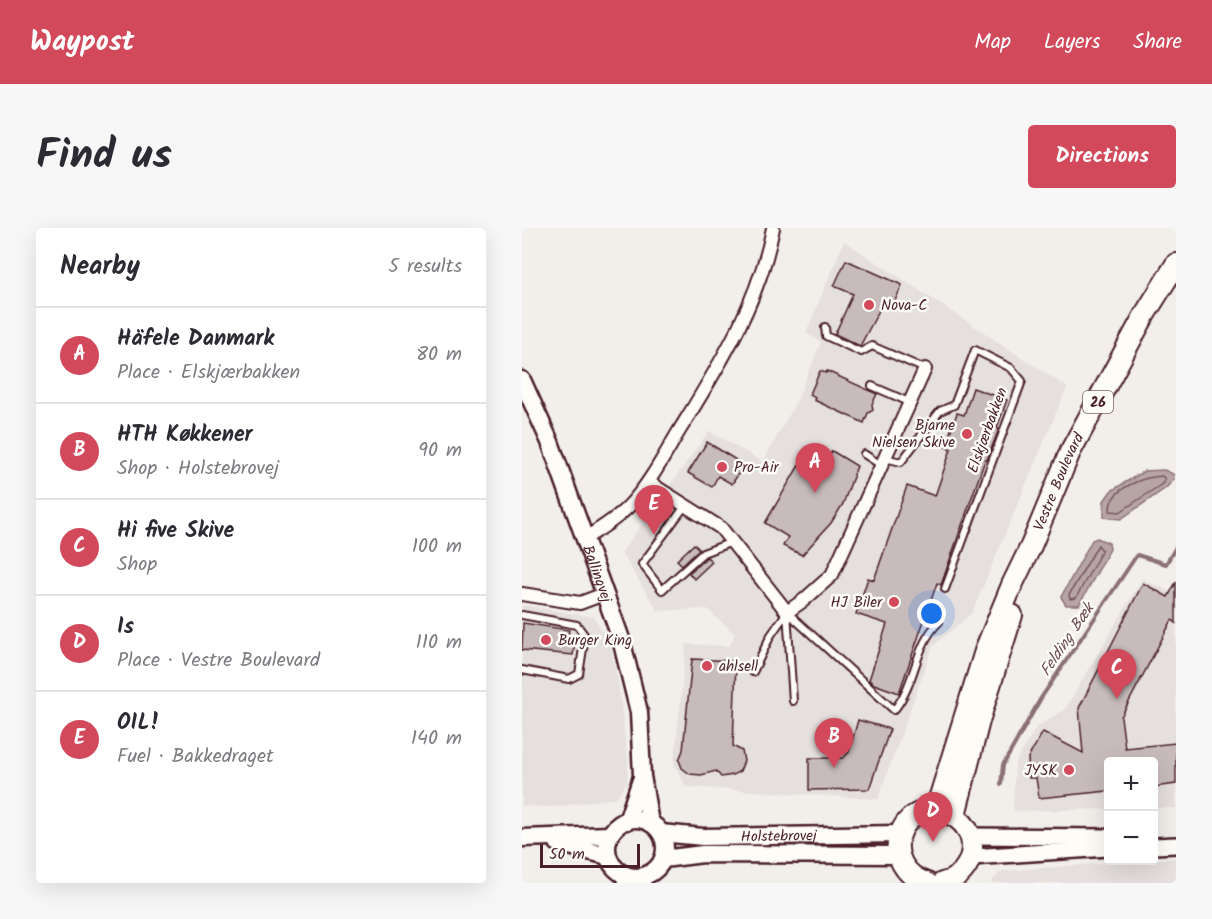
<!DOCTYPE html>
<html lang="en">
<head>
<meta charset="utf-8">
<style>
	:root { --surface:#fff; --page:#f7f7f7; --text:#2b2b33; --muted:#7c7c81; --line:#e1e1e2; --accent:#d1495b }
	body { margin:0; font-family:Kalam,sans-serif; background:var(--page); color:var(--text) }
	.controls { position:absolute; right:18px; bottom:18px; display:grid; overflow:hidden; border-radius:6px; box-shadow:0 6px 24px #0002 }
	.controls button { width:54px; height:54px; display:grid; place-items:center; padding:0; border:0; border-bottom:2px solid var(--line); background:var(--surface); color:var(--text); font:30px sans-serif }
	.scale { position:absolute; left:18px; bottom:15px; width:100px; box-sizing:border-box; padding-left:6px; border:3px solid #4a1f2b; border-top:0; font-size:16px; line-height:21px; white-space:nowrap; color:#4a1f2b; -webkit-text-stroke:4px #fdfcf7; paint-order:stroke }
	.you { position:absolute; left:410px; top:386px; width:21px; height:21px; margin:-15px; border:4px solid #fff; border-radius:50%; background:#1a73e8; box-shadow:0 0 0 9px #1a73e833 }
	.badge { display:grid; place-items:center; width:39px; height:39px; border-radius:50%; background:var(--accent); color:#fff; font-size:20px; font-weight:700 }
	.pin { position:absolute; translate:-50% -50px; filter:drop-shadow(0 2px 3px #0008) }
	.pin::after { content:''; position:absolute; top:32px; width:21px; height:18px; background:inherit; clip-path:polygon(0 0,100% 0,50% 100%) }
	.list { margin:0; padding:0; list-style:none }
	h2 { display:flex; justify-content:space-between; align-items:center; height:78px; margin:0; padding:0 24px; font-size:26px }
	h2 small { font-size:20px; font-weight:400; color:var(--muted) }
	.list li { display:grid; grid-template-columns:39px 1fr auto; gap:18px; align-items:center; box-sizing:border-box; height:96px; padding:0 24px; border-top:2px solid var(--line) }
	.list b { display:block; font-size:22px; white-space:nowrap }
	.list p { margin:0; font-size:20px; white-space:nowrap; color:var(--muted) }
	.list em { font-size:20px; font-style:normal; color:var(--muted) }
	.map { position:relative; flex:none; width:654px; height:655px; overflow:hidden; border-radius:6px }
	header { display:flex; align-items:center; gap:36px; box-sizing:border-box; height:84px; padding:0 30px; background:var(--accent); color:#fff }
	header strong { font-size:28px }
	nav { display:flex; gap:33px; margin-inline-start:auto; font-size:21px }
	.intro { display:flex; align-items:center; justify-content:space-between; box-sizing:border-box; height:144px; padding:0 36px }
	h1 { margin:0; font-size:42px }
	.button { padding:15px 27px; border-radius:6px; background:var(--accent); color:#fff; font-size:21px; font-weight:700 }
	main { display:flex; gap:36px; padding:0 36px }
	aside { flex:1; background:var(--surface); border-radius:6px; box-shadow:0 6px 24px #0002 }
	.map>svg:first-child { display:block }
	.built { fill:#e5dfdd }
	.water { fill:#b7a5a6; stroke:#8b6f75; stroke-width:1.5 }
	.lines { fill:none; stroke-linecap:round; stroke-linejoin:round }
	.shore { stroke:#76555c; stroke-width:1.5 }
	.stream { stroke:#8b6f75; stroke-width:4 }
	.building { fill:#c8bbbb; stroke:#4a1f2b; stroke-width:1.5 }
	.service-casing { stroke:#4a1f2b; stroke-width:10 }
	.minor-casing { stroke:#4a1f2b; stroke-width:16 }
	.tertiary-casing { stroke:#4a1f2b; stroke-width:20 }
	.secondary-casing { stroke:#4a1f2b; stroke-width:21 }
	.primary-casing { stroke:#4a1f2b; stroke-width:24 }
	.service { stroke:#fdfcf7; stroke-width:6 }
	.minor { stroke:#fdfcf7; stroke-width:12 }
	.tertiary { stroke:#fdfcf7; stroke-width:15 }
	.secondary { stroke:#fdfcf7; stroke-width:16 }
	.primary { stroke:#fdfcf7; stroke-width:20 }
	.poi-dot { fill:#d1495b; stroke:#fdfcf7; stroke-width:2 }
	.labels { text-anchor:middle; stroke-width:5; stroke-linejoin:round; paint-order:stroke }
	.shield { fill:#fdfcf7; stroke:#806168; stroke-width:1.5 }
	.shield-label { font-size:14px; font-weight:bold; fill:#4a1f2b }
	.poi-label { font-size:15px; fill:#4a1f2b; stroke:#fdfcf7; text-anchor:start }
	.street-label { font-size:15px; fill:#4a1f2b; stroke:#fdfcf7 }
	.water-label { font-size:16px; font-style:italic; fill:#704e56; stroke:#fdfcf7 }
</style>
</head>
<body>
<header>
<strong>Waypost</strong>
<nav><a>Map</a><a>Layers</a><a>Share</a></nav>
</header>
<div class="intro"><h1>Find us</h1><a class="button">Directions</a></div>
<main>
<aside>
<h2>Nearby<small>5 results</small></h2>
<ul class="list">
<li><span class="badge">A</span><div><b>Häfele Danmark</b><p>Place · Elskjærbakken</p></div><em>80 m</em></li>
<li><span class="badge">B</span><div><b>HTH Køkkener</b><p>Shop · Holstebrovej</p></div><em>90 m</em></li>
<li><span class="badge">C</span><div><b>Hi five Skive</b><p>Shop</p></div><em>100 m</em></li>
<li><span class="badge">D</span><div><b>Is</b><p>Place · Vestre Boulevard</p></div><em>110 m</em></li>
<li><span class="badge">E</span><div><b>OIL!</b><p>Fuel · Bakkedraget</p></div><em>140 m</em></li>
</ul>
</aside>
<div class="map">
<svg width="654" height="655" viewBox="0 0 654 655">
	<rect width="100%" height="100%" fill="#f2efeb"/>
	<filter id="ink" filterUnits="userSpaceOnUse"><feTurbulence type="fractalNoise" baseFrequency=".0167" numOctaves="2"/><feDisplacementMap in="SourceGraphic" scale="12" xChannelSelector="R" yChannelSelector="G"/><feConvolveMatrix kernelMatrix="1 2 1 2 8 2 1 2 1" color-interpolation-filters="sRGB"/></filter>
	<g filter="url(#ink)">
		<path class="built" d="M322,13l223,146 -95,226 -39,33 -55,153 -192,-12 -12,-22 12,-121 43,2 6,-12 -28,-25 -49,2 -37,-58 88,-122 54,31 35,-64 23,-56 -15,-9z
			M620,351l34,15v214h-22v-46h-46v47l-95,2 2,-48 21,-35 29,-19z
			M0,377l72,12 17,31 7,33 10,82 -1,20 -11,15 -62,9 -32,-1z
			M654,630v25h-186l12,-12z"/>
		<path class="water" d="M642,242l9,4 1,5 -8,9 -45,31 -17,-2v-16l7,-10 33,-20z
			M575,310l12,5 1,6 -31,56h-13l-5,-8 31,-57z"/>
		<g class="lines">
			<path class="shore" d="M640,248l3,3 -3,5 -42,28 -10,-1c-1,-23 34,-34 52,-35z
				M576,317l4,5 -26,48 -6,1 -1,-4z"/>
			<path class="stream" d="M479,556l2,-19 38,-67 96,-143 29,9 10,-17"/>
		</g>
		<path class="building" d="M324,32l56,25 -11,25 -9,-5 -22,41 -25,-12 18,-40 -19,-8z
			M298,143l6,2 1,-2 50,23 -5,10 1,6 -5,3 -4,10 -50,-23 1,-3 -5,-3z
			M451,160l34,12 -10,28 2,1 -12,31h-2l-44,125 -4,-2 -38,110 -25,-9 -5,-4 18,-56 -31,-10 12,-36 6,2 33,-94 28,10 16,-47 -6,-2 12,-34 7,2z
			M185,214l37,23 -12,19 -14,-8 -6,11 -24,-14z
			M310,223l25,15 -14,38 -12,19 -29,32 -19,-9 5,-9 -23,-14 40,-68 18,10z
			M172,316l5,5 -17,16 -5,-5z
			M185,329l5,5 -18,17 -5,-6z
			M654,354v41l-4,-3 -51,97 4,31 51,-5v41l-22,3v-25h-46v29l-69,7 -3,-20h-7l-1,-20 15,-26 40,21 -4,-45 64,-125 25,14z
			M1,395l46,7 -1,5 8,1 -3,19 -51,-5z
			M170,431l44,2 -3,85 9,5 2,10 -4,10 -7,4 -12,2 -5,-6 -15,4 -11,-1 -8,-6 -3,-8 4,-10z
			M336,492l32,9 -21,60 -60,1v-32h34l6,-6z"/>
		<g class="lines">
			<defs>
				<path id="service" d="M303,99l1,9 35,16 11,-6 53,23
					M350,158l37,16
					M342,226l17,11
					M363,230l16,4 39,-51 14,-6 21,-55 36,18 11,13 -77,208
					M163,278l-43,58 20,26 41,-37 29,-11
					M265,384l107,98c23,-28 20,-64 45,-88
					M0,387l55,10 8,11 -6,38 -10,5 -47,-9
					M231,444l18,-37 16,-23 6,89"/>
				<path id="minor" d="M126,254l73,46 66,84 17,-12 28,-25 93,-206
					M62,311c16,-10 31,-19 44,-32 21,-22 36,-51 51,-76 40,-65 80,-128 94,-203
					M0,366l58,9 24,-9
					M101,647l1,8
					M122,655l1,-7"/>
				<path id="tertiary" d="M449,608l137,1
					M632,618l22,-1
					M449,629l137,-9"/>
				<g id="secondary">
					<path id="s1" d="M0,152l28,62 71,197 18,73 3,64 8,47"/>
					<circle cx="114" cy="620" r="29"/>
					<path d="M105,593l14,-41"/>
					<path id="s2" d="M139,605l42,4 197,-3"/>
					<path d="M0,610l88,-3"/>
					<path d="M36,615l50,13"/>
					<path d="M141,631l40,-5 195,1"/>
				</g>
				<g id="primary">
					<path id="s3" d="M414,581l50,-161 26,-63 19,-39 39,-94 75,-138 31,-50"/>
					<path d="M433,587l24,-94 33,-106"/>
					<path d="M405,655c-21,-6 -36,-28 -26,-51 20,-46 90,-12 66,33 -5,9 -14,16 -25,18"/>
				</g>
			</defs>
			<use href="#service" class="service-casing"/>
			<use href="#minor" class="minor-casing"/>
			<use href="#tertiary" class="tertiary-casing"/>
			<use href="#secondary" class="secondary-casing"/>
			<use href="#primary" class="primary-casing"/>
			<use href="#service" class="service"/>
			<use href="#minor" class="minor"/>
			<use href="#tertiary" class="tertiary"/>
			<use href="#secondary" class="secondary"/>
			<use href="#primary" class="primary"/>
		</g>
	</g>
	<g class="poi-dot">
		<circle cx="347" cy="77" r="6"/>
		<circle cx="445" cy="206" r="6"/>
		<circle cx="200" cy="239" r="6"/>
		<circle cx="372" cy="374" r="6"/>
		<circle cx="24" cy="412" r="6"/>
		<circle cx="185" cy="438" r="6"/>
		<circle cx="547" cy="542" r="6"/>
	</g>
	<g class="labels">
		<rect class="shield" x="561" y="163" width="30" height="22" rx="4.5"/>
		<g class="shield-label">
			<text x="576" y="179">26</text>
		</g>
		<g class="poi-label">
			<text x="359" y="82">Nova-C</text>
			<text x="433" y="202" text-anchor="end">Bjarne<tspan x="433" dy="17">Nielsen Skive</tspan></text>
			<text x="212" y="244">Pro-Air</text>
			<text x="360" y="379" text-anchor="end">HJ Biler</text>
			<text x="36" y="417">Burger King</text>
			<text x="197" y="443">ahlsell</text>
			<text x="535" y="547" text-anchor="end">JYSK</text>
		</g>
		<g class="street-label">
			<text transform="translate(465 202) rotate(-70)" y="5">Elskjærbakken</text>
			<text dy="5" stroke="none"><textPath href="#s3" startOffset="350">Vestre Boulevard</textPath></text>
			<text dy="5" stroke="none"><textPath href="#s1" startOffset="208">Ballingvej</textPath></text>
			<text dy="5" stroke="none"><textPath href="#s2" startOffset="118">Holstebrovej</textPath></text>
		</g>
		<g class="water-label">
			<text transform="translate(544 411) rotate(-56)" y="6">Felding Bæk</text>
		</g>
	</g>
</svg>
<div class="controls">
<button>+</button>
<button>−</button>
</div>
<div class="scale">50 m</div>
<div class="you"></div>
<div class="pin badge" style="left:293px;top:265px">A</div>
<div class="pin badge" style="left:312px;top:540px">B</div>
<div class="pin badge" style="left:595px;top:471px">C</div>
<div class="pin badge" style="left:411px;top:614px">D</div>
<div class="pin badge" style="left:132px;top:307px">E</div>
</div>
</main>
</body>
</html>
